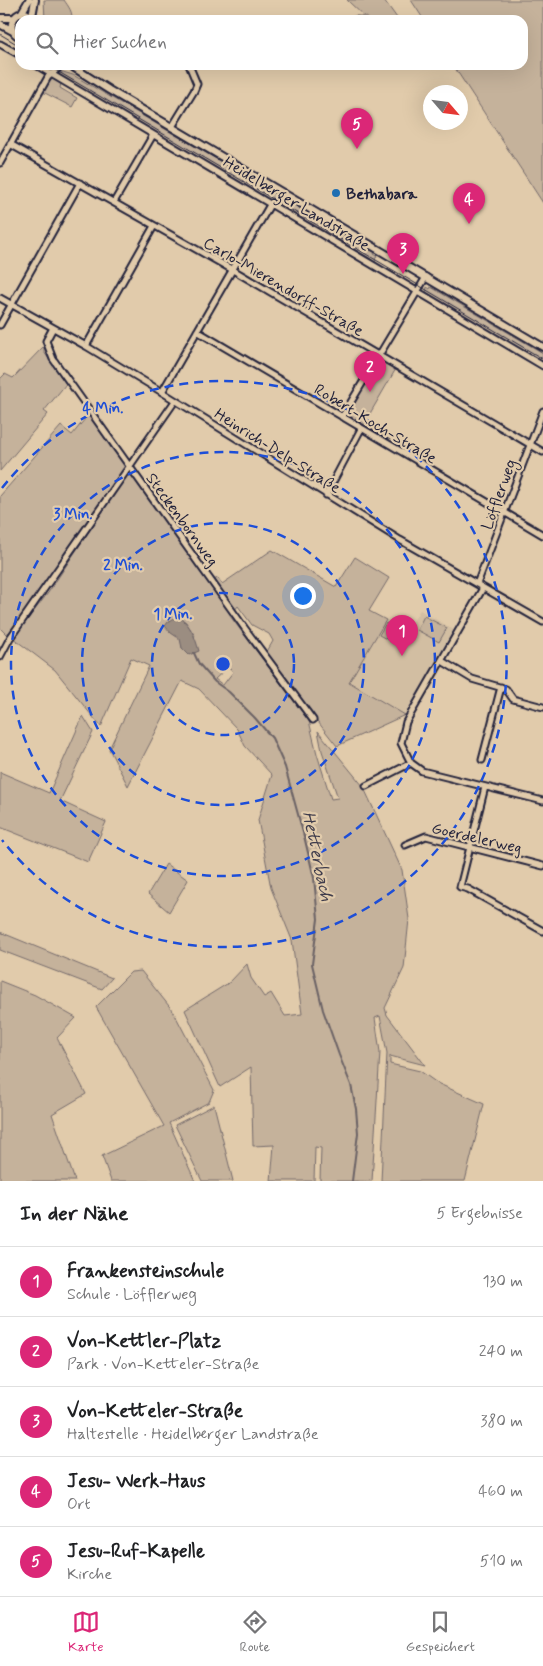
<!DOCTYPE html>
<html lang="de">
<head>
<meta charset="utf-8">
<style>
	:root { --surface:#fff; --page:#f2f2f2; --text:#202124; --muted:#757577; --line:#e0e0e0; --accent:#db2777 }
	body { margin:0; font-family:Mynerve,sans-serif; background:var(--page); color:var(--text) }
	.compass { position:absolute; left:423px; top:85px; width:45px; height:45px; border-radius:50%; background:var(--surface); box-shadow:0 5px 20px #0002; rotate:118deg }
	.you { position:absolute; left:302px; top:595px; width:18px; height:18px; margin:-12px; border:4px solid #fff; border-radius:50%; background:#1a73e8; box-shadow:0 0 0 8px #1a73e833 }
	.badge { display:grid; place-items:center; width:32px; height:32px; border-radius:50%; background:var(--accent); color:#fff; font-size:16px; font-weight:700 }
	.pin { position:absolute; translate:-50% -41px; filter:drop-shadow(0 1px 2px #0008) }
	.pin::after { content:''; position:absolute; top:26px; width:18px; height:15px; background:inherit; clip-path:polygon(0 0,100% 0,50% 100%) }
	.list { margin:0; padding:0; list-style:none }
	h2 { display:flex; justify-content:space-between; align-items:center; height:65px; margin:0; padding:0 20px; font-size:21px }
	h2 small { font-size:16px; font-weight:400; color:var(--muted) }
	.list li { display:grid; grid-template-columns:32px 1fr auto; gap:15px; align-items:center; box-sizing:border-box; height:70px; padding:0 20px; border-top:1px solid var(--line) }
	.list b { display:block; font-size:19px; white-space:nowrap }
	.list p { margin:0; font-size:16px; white-space:nowrap; color:var(--muted) }
	.list em { font-size:16px; font-style:normal; color:var(--muted) }
	.icon { flex:none; width:28px; height:28px; fill:none; stroke:currentColor; stroke-width:2; stroke-linecap:round; stroke-linejoin:round }
	.map { position:relative; flex:none; width:543px; height:1181px; overflow:hidden }
	.search { position:absolute; background:var(--surface); box-shadow:0 5px 20px #0002; left:15px; right:15px; top:15px; height:55px; display:flex; align-items:center; gap:12px; box-sizing:border-box; padding:0 18px; border-radius:15px; color:var(--muted); font-size:19px }
	.sheet { height:415px; background:var(--surface) }
	nav { display:flex; justify-content:space-around; align-items:center; box-sizing:border-box; height:70px; border-top:1px solid var(--line); background:var(--surface); font-size:14px; color:var(--muted) }
	nav a { display:grid; justify-items:center; gap:2px }
	nav .on { color:var(--accent) }
	.map>svg:first-child { display:block }
	.built { fill:#d2bea2 }
	.green { fill:#c5b29b; stroke:#746a6b; fill-rule:evenodd }
	.water { fill:#9b8d81; stroke:#6b6265 }
	.lines { fill:none; stroke-linecap:round; stroke-linejoin:round }
	.stream { stroke:#6b6265; stroke-width:2 }
	.canal { stroke:#9b8d81; stroke-width:6 }
	.minor-casing { stroke:#22223b; stroke-width:9 }
	.tertiary-casing { stroke:#22223b; stroke-width:10 }
	.minor { stroke:#e1cbab; stroke-width:5 }
	.tertiary { stroke:#e1cbab; stroke-width:6 }
	.tram { stroke:#22223b; stroke-width:1 }
	.ring { fill:none; stroke:#1d4ed8; stroke-width:2.5; stroke-dasharray:9 6 }
	.poi-dot { fill:#1f6fb2; stroke:#e1cbab; stroke-width:2 }
	.labels { text-anchor:middle; stroke-width:4.5; stroke-linejoin:round; paint-order:stroke }
	.poi-label { font-size:16px; font-weight:bold; fill:#22223b; stroke:#e1cbab; text-anchor:start }
	.street-label { font-size:16px; fill:#22223b; stroke:#e1cbab }
	.water-label { font-size:18px; font-style:italic; fill:#403d4c; stroke:#e1cbab }
	.centre { fill:#1d4ed8; stroke:#e1cbab; stroke-width:2.5 }
	.ring-label { font-size:15px; text-anchor:middle; font-weight:bold; fill:#1d4ed8; stroke:#e1cbab; stroke-width:4.5; stroke-linejoin:round; paint-order:stroke }
</style>
</head>
<body>
<div class="map">
<svg width="543" height="1181" viewBox="0 0 543 1181">
	<rect width="100%" height="100%" fill="#e1cbab"/>
	<filter id="ink" filterUnits="userSpaceOnUse"><feTurbulence type="fractalNoise" baseFrequency=".02" numOctaves="2"/><feDisplacementMap in="SourceGraphic" scale="10" xChannelSelector="R" yChannelSelector="G"/><feConvolveMatrix kernelMatrix="1 2 1 2 8 2 1 2 1" color-interpolation-filters="sRGB"/></filter>
	<g filter="url(#ink)">
		<path class="built" d="M420,610l34,20 -49,85 -56,-33 37,-62 21,11z"/>
		<path class="green" d="M44,0h20c4,6 10,13 7,20h-26z
			M347,0h37l13,18 -1,2h-28z
			M411,0h132v203l-90,-138h70v-45h-99z
			M63,72l10,3 302,177 -1,2 3,2 -2,3 1,1 -2,3 -3,-4 -62,-37 -2,1 -60,-35v-2l-149,-88h-2l-40,-23z
			M53,79l8,4 -1,5 17,10 -5,9 -29,-15 7,-11z
			M427,287l3,2 1,-2 112,66v11l-4,-4 -113,-68z
			M44,346v6l22,32 -22,27 4,3 -48,57v-92l5,-5 8,4z
			M379,356l18,11 -36,62 -19,-12z
			M89,414l22,34 16,18 -115,165 -6,3 -6,-6v-132l61,-70 11,9z
			M129,471l80,111 9,-4 4,6 50,-34 64,37 19,-30 34,21 -20,33 17,9 -37,62 56,33 -68,31 -72,-91 8,-14 -4,-7 -17,-9 -14,-19 -8,10 79,105 8,33 14,45 7,-1 -16,-47 -4,-20 45,55 39,84 7,49 -5,49 -19,40 2,7 38,50 -35,-9v8l30,7 17,12 47,21 -19,77h-84l6,-128 -7,-37 -5,2 5,34 -8,129h-52l1,-33 -6,-1 -1,34h-43l3,-36 -21,1 -2,-79 -31,20 -35,-77 45,-28 17,-18 4,14 13,19 7,-4 14,23 17,-2 -10,-74 -21,-52 -13,-68 14,-45 -27,-29 -8,-17 -38,-40 -17,-8 -54,105 -19,-37 40,-83 -18,-8 -30,69 -46,-57 -42,-32 35,-45zM178,616l8,6 9,14 -13,12zM227,668h3l3,4 -10,13 -8,-6z
			M424,616l23,12 -8,14 -22,-12z
			M386,623l13,7 -7,12 -13,-7z
			M83,716l10,16 -33,69 46,21 -18,40 -88,-35v-55l49,21z
			M166,864l22,16 -19,32 -21,-18z
			M0,932l112,46 -10,11 -102,-39z
			M141,971l32,40 41,79 -5,12 -40,21 26,58h-84l-9,-25 62,-30 -68,-119 35,-35z
			M0,981l35,14 41,23 -19,20 29,56 -34,20 23,67h-75z
			M214,1105l19,76h-31l-27,-56z"/>
		<path class="water" d="M178,616c13,9 17,21 21,35l-10,4 -7,-7 -2,-9 -9,-6 -6,-7 3,-4z"/>
		<g class="lines">
			<path class="stream" d="M194,653l5,11 16,18 14,10 26,26 17,20 13,29 20,73 9,38 4,41 -6,45 11,46 16,45 12,30 5,24 2,24 -6,48"/>
			<path class="canal" d="M352,20l4,-2 9,1"/>
			<defs>
				<path id="minor" d="M0,44l20,11
					M36,65l507,301
					M172,127l22,-36 3,-7 -8,-19
					M10,144l223,126 310,182
					M0,163l48,-86 14,-12
					M114,202l39,-67
					M0,298l86,48 76,46 238,148 143,82
					M0,325l80,-142
					M53,328l-7,13 7,18 193,271 67,90
					M197,331l346,204
					M86,346l68,-120
					M162,392l109,-189
					M342,417l84,-140
					M326,495l35,-66
					M477,584l66,-173
					M483,588l-77,134 -5,21 10,20 11,8 121,30
					M0,657l10,-19 165,-237
					M442,661l30,18 34,10 7,10 30,8
					M482,760l19,-73
					M366,786l45,-23
					M485,787l-25,100 8,2 75,42
					M405,845l21,-9 117,30"/>
				<path id="tertiary" d="M22,12l7,-12
					M32,16l3,-16
					M0,18h11
					M0,24l11,6
					M20,37c-20,-9 1,-37 14,-17
					M70,65l39,25 434,257"/>
			</defs>
			<use href="#minor" class="minor-casing"/>
			<use href="#tertiary" class="tertiary-casing"/>
			<use href="#minor" class="minor"/>
			<use href="#tertiary" class="tertiary"/>
			<path class="tram" d="M0,34l20,12
				M47,65l496,294"/>
		</g>
	</g>
	<g class="ring">
		<circle cx="223" cy="664" r="71"/>
		<circle cx="223" cy="664" r="141"/>
		<circle cx="223" cy="664" r="212"/>
		<path d="M2 488A283 283 0 1 1 2 840"/>
	</g>
	<circle class="poi-dot" cx="336" cy="193" r="5"/>
	<g class="labels">
		<g class="poi-label">
			<text x="346" y="199">Bethabara</text>
		</g>
		<g class="street-label">
			<text transform="translate(297 203) rotate(31)" y="6">Heidelberger Landstraße</text>
			<text transform="translate(284 286) rotate(30)" y="6">Carlo-Mierendorff-Straße</text>
			<text transform="translate(376 423) rotate(31)" y="6">Robert-Koch-Straße</text>
			<text transform="translate(278 450) rotate(32)" y="6">Heinrich-Delp-Straße</text>
			<text transform="translate(498 494) rotate(-70)" y="6">Löfflerweg</text>
			<text transform="translate(183 519) rotate(54)" y="6">Steckenbornweg</text>
			<text transform="translate(477 837) rotate(13)" y="6">Goerdelerweg</text>
		</g>
		<g class="water-label">
			<text transform="translate(318 856) rotate(78)" y="6">Hetterbach</text>
		</g>
	</g>
	<circle cx="223" cy="664" r="8" class="centre"/>
	<g class="ring-label">
		<text x="103" y="413">4 Min.</text>
		<text x="73" y="519">3 Min.</text>
		<text x="123" y="570">2 Min.</text>
		<text x="173" y="619">1 Min.</text>
	</g>
</svg>
<svg class="compass" viewBox="-18 -18 36 36"><path d="M0-13l5 13h-10z" fill="#e53935"/><path d="M0 13l5-13h-10z" fill="#757577"/></svg>
<div class="you"></div>
<div class="pin badge" style="left:402px;top:656px">1</div>
<div class="pin badge" style="left:370px;top:392px">2</div>
<div class="pin badge" style="left:403px;top:274px">3</div>
<div class="pin badge" style="left:469px;top:224px">4</div>
<div class="pin badge" style="left:357px;top:149px">5</div>
<div class="search"><svg class="icon" aria-label="search" viewBox="0 0 24 24"><circle cx="10" cy="10" r="6"/><path d="M15 15l6 6"/></svg>Hier suchen</div>
</div>
<section class="sheet">
<h2>In der Nähe<small>5 Ergebnisse</small></h2>
<ul class="list">
<li><span class="badge">1</span><div><b>Frankensteinschule</b><p>Schule · Löfflerweg</p></div><em>130 m</em></li>
<li><span class="badge">2</span><div><b>Von-Kettler-Platz</b><p>Park · Von-Ketteler-Straße</p></div><em>240 m</em></li>
<li><span class="badge">3</span><div><b>Von-Ketteler-Straße</b><p>Haltestelle · Heidelberger Landstraße</p></div><em>380 m</em></li>
<li><span class="badge">4</span><div><b>Jesu- Werk-Haus</b><p>Ort</p></div><em>460 m</em></li>
<li><span class="badge">5</span><div><b>Jesu-Ruf-Kapelle</b><p>Kirche</p></div><em>510 m</em></li>
</ul>
</section>
<nav>
<a class="on"><svg class="icon" aria-label="map" viewBox="0 0 24 24"><path d="M3 6l6-2 6 2 6-2v14l-6 2-6-2-6 2zM9 4v14M15 6v14"/></svg>Karte</a>
<a><svg class="icon" aria-label="directions" viewBox="0 0 24 24"><path d="M12 3l9 9-9 9-9-9zM9 14v-3h6M13 9l2 2-2 2"/></svg>Route</a>
<a><svg class="icon" aria-label="saved" viewBox="0 0 24 24"><path d="M7 4h10v16l-5-4-5 4z"/></svg>Gespeichert</a>
</nav>
</body>
</html>
